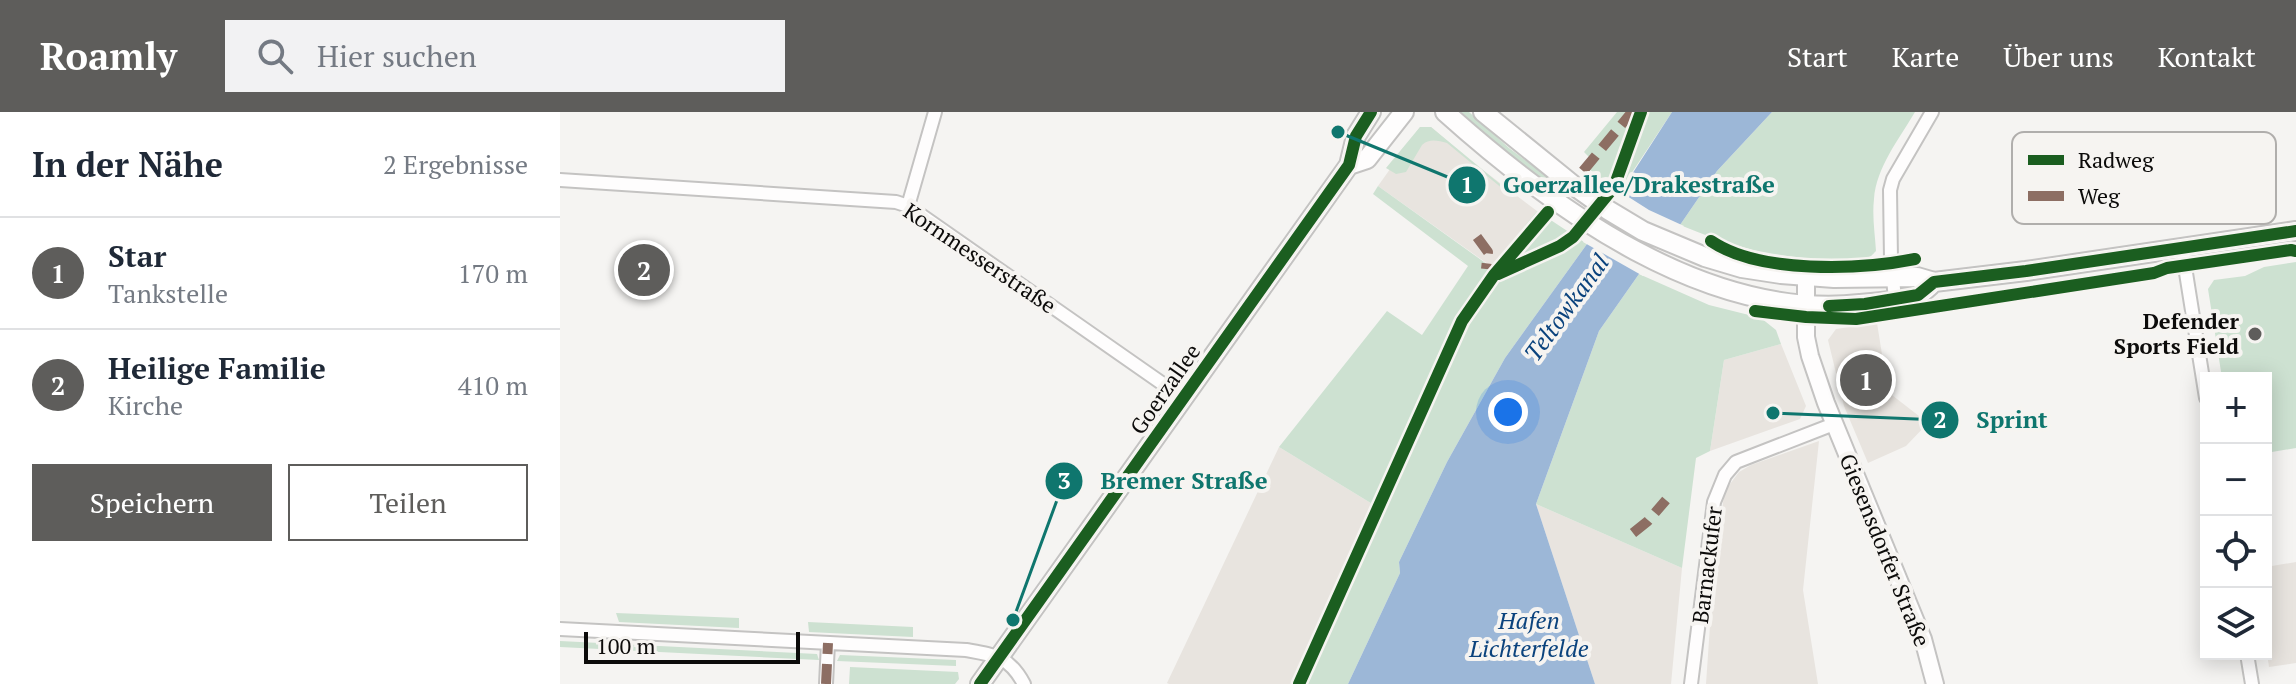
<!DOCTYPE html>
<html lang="de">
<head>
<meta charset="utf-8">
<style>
	:root { --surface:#fff; --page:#f2f2f3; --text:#1f2937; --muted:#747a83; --line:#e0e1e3; --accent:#5e5d5b }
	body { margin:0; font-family:"PT Serif",serif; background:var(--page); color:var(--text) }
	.controls { position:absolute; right:24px; bottom:24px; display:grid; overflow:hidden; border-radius:0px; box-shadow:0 4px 20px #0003 }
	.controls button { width:72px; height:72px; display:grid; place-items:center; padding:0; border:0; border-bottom:2px solid var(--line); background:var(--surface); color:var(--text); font:40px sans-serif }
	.scale { position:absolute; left:24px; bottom:20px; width:216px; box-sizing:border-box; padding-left:8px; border:4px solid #0c0b0a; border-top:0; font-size:22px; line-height:28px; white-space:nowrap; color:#0c0b0a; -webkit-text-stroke:6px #f6f4f1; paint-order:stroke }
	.you { position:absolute; left:948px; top:300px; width:28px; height:28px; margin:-20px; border:6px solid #fff; border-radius:50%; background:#1a73e8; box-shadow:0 0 0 12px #1a73e833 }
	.badge { display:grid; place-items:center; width:52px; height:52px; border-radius:50%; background:var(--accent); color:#fff; font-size:26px; font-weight:700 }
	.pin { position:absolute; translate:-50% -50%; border:4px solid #fff; box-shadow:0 2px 8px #0006 }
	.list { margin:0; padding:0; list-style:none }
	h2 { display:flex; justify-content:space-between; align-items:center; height:104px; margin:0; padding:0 32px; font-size:34px }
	h2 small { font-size:26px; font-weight:400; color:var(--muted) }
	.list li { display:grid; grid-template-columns:52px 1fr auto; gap:24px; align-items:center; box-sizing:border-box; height:112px; padding:0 32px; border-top:2px solid var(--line) }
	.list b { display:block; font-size:30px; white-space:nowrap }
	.list p { margin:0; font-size:26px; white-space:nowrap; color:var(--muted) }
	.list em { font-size:26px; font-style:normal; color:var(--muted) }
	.actions { display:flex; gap:16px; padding:24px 32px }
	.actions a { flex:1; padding:18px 0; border:2px solid var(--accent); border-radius:0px; text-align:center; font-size:28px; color:var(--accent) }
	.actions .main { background:var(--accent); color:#fff }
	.icon { flex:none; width:44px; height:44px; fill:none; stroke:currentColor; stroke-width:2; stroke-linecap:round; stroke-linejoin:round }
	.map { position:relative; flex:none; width:1736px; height:572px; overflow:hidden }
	header { display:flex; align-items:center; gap:48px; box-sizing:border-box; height:112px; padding:0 40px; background:var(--accent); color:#fff }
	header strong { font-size:38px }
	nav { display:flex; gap:44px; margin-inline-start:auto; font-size:28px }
	.search { width:560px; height:72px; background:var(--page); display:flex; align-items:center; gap:20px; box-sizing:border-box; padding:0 28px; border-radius:0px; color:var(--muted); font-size:30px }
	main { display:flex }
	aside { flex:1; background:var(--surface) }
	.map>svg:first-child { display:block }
	.built { fill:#e8e4df }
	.green { fill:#cde1d1 }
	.water { fill:#9cb7d7 }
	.pier { fill:#f5f4f2 }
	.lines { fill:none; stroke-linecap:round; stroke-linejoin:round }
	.minor-casing { stroke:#c4c3c2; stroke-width:16 }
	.tertiary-casing { stroke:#c4c3c2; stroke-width:20 }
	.secondary-casing { stroke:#c4c3c2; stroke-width:22 }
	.minor { stroke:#fefdfd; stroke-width:12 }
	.tertiary { stroke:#fefdfd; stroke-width:16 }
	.secondary { stroke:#fefdfd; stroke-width:18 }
	.quiet { stroke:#8d6e63; stroke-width:10; stroke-dasharray:20 10; stroke-linecap:butt }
	.cycleway-casing { stroke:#f6f4f1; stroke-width:17 }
	.cycleway { stroke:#1b5e20; stroke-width:12 }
	.poi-dot { fill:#5e5d5b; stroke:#f6f4f1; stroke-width:3 }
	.labels { text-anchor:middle; stroke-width:8; stroke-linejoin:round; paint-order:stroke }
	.street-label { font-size:22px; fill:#0c0b0a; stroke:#f6f4f1 }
	.poi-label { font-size:22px; font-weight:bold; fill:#0c0b0a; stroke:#f6f4f1; text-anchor:end }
	.water-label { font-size:24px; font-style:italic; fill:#0b437d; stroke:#f6f4f1 }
	.key { fill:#f6f4f1; stroke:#b0aeac; stroke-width:2 }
	.key-label { font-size:22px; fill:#0c0b0a }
	.leader { fill:none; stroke:#0f766e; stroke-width:3 }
	.callout-dot { fill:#0f766e; stroke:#f6f4f1; stroke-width:3 }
	.mark-label { font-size:24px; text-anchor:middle; font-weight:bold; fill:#fff }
	.callout-label { font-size:24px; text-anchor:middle; font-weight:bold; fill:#0f766e; stroke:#f6f4f1; stroke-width:8; stroke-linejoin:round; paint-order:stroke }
</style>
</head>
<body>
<header>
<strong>Roamly</strong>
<div class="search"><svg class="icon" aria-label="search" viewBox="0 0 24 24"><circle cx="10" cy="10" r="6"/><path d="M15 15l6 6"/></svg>Hier suchen</div>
<nav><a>Start</a><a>Karte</a><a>Über uns</a><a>Kontakt</a></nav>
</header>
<main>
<aside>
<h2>In der Nähe<small>2 Ergebnisse</small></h2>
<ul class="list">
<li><span class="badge">1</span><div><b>Star</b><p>Tankstelle</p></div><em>170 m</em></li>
<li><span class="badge">2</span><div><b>Heilige Familie</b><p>Kirche</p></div><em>410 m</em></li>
</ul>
<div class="actions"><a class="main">Speichern</a><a>Teilen</a></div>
</aside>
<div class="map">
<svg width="1736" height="572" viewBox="0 0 1736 572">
	<rect width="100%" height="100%" fill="#f5f4f2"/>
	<path class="built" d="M860,15h11l40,34 66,50 -45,56 -114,-81z
		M1317,211l11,69 40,31 -22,23 -38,17 -24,-57 -16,-66 8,-11z
		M1221,232l25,62 -6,13 -90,32 14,-91z
		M1259,329l-16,149 15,94h-112l7,-102 11,-87 3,-7 12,-16 12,-7z
		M719,335l95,58 -83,179h-122l-2,-1z
		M976,392l146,64 -11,116h-76z
		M1736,450v101l-27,4 -3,-20v-80z"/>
	<path class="green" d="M898,0h11l40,36 61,46 -3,4 -63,-47z
		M1057,0h55l-53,80 -30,-23 5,-7 -10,-10z
		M1212,0h143c-16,27 -39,56 -41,87 -2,17 1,35 2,52 -4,4 -5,6 -10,7 -25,7 -95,-3 -120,-10 -23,-6 -44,-14 -66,-23l37,-54z
		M860,15h11l81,67h-3l-62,-51c-9,-2 -17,-5 -25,2l-16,27 -10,2 -10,-6z
		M818,74l113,81 46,-56 50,33 -82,114 -58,104 -48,100 1,11 -52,111h-57l83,-179 -95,-58 108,-136 35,24 46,-69 -95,-72z
		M1736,150v186l-30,5v-75h-44l-14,-89 6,-9 31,-4 19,-9z
		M1079,162l70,31 52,13 15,12 5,14 -57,16 -14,91 -14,7 -14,110 -146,-64 63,-173z
		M56,501l123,5v10l-120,-6z
		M248,510l105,5v10l-104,-5z
		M0,529l257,13 2,6 -259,-13z
		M280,543l116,5v6l-119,-5z
		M290,555l108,5 1,7 -4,5h-106z"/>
	<path class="water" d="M1112,0h100l-55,59 -37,54 -41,49 -40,57 -63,173 59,180h-247l52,-111 -1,-11 48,-100 58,-104 82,-114z"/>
	<path class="pier" d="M1056,77l33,21 35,16 -41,50 -60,-34z"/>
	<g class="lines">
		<defs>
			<path id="minor" d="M0,68l336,22 12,4 275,192
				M348,94l27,-94
				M1622,136l24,150
				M1335,187l-4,-40 -1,-69 3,-11 39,-67
				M0,517l406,21c29,5 43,6 58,34
				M1687,542l5,30
				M266,572l2,-41
				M1131,572l23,-182 11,-27 11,-13 98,-38"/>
			<path id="tertiary" d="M1246,165v60l4,19 16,47 97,236 12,45"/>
			<path id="secondary" d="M885,0c108,97 262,209 415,192 13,-1 50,-4 60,-10 5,-3 10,-8 14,-12
				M923,0l90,73 35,25 35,21 62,26 37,11 39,6 53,4 83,-1 17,5 92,-11 270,-40
				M789,53l18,-6 37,-47
				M420,572l369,-519 7,-29 15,-24"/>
		</defs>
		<use href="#minor" class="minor-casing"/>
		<use href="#tertiary" class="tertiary-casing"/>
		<use href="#secondary" class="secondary-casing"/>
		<use href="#minor" class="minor"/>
		<use href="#tertiary" class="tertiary"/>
		<use href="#secondary" class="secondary"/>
		<path class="quiet" d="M1023,59l49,-59
			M917,125l11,15 -2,17
			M1073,421l15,-12 18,-21
			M266,572l2,-41"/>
		<defs>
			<path id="cycleway" d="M1151,129c48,33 148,29 204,18
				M938,162l62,-28 13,-9 41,-50 27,-75
				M1269,194l36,-2 53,-9 16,-13 92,-11 270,-40
				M1195,199l51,6 50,2 298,-46 13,-5 124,-18 5,1
				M420,572l369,-519 7,-29 15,-24
				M739,572l163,-363 32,-46 54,-63"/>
		</defs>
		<use href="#cycleway" class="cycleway-casing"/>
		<use href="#cycleway" class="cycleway"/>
	</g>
	<circle class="poi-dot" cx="1695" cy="222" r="8"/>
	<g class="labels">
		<g class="street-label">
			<text transform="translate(420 146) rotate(34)" y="8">Kornmesserstraße</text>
			<text transform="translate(605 277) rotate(-55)" y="8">Goerzallee</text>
			<text transform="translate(1325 438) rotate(68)" y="8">Giesensdorfer Straße</text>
			<text transform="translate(1147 453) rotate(-83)" y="8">Barnackufer</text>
		</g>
		<g class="poi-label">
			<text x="1679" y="217">Defender<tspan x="1679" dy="25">Sports Field</tspan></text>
		</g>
		<g class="water-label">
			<text transform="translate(1007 196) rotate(-54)" y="8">Teltowkanal</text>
			<text x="969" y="517">Hafen<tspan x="969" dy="28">Lichterfelde</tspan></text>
		</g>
	</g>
	<rect x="1452" y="20" width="264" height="92" rx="12" class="key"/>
	<rect x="1468" y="43" width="36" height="10" fill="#1b5e20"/>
	<rect x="1468" y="79" width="36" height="10" fill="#8d6e63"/>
	<g class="key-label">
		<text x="1518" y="56">Radweg</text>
		<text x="1518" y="92">Weg</text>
	</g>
	<path class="leader" d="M778 20L907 73M1213 301L1380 308M453 508L504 369"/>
	<g class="callout-dot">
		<circle cx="778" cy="20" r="8"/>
		<circle cx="1213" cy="301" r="8"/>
		<circle cx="453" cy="508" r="8"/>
		<circle cx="907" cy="73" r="20"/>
		<circle cx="1380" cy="308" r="20"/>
		<circle cx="504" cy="369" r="20"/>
	</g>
	<g class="mark-label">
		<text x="907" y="81">1</text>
		<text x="1380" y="316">2</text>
		<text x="504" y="377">3</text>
	</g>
	<g class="callout-label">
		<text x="1079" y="81">Goerzallee/Drakestraße</text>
		<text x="1452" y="316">Sprint</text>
		<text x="624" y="377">Bremer Straße</text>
	</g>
</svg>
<div class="controls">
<button>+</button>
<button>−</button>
<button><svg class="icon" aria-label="locate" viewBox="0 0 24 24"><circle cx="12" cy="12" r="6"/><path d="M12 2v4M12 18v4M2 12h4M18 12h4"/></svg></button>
<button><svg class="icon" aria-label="layers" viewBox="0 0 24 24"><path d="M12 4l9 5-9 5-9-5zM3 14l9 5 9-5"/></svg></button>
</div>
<div class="scale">100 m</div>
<div class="you"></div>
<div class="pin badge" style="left:1306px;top:268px">1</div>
<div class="pin badge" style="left:84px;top:158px">2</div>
</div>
</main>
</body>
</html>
